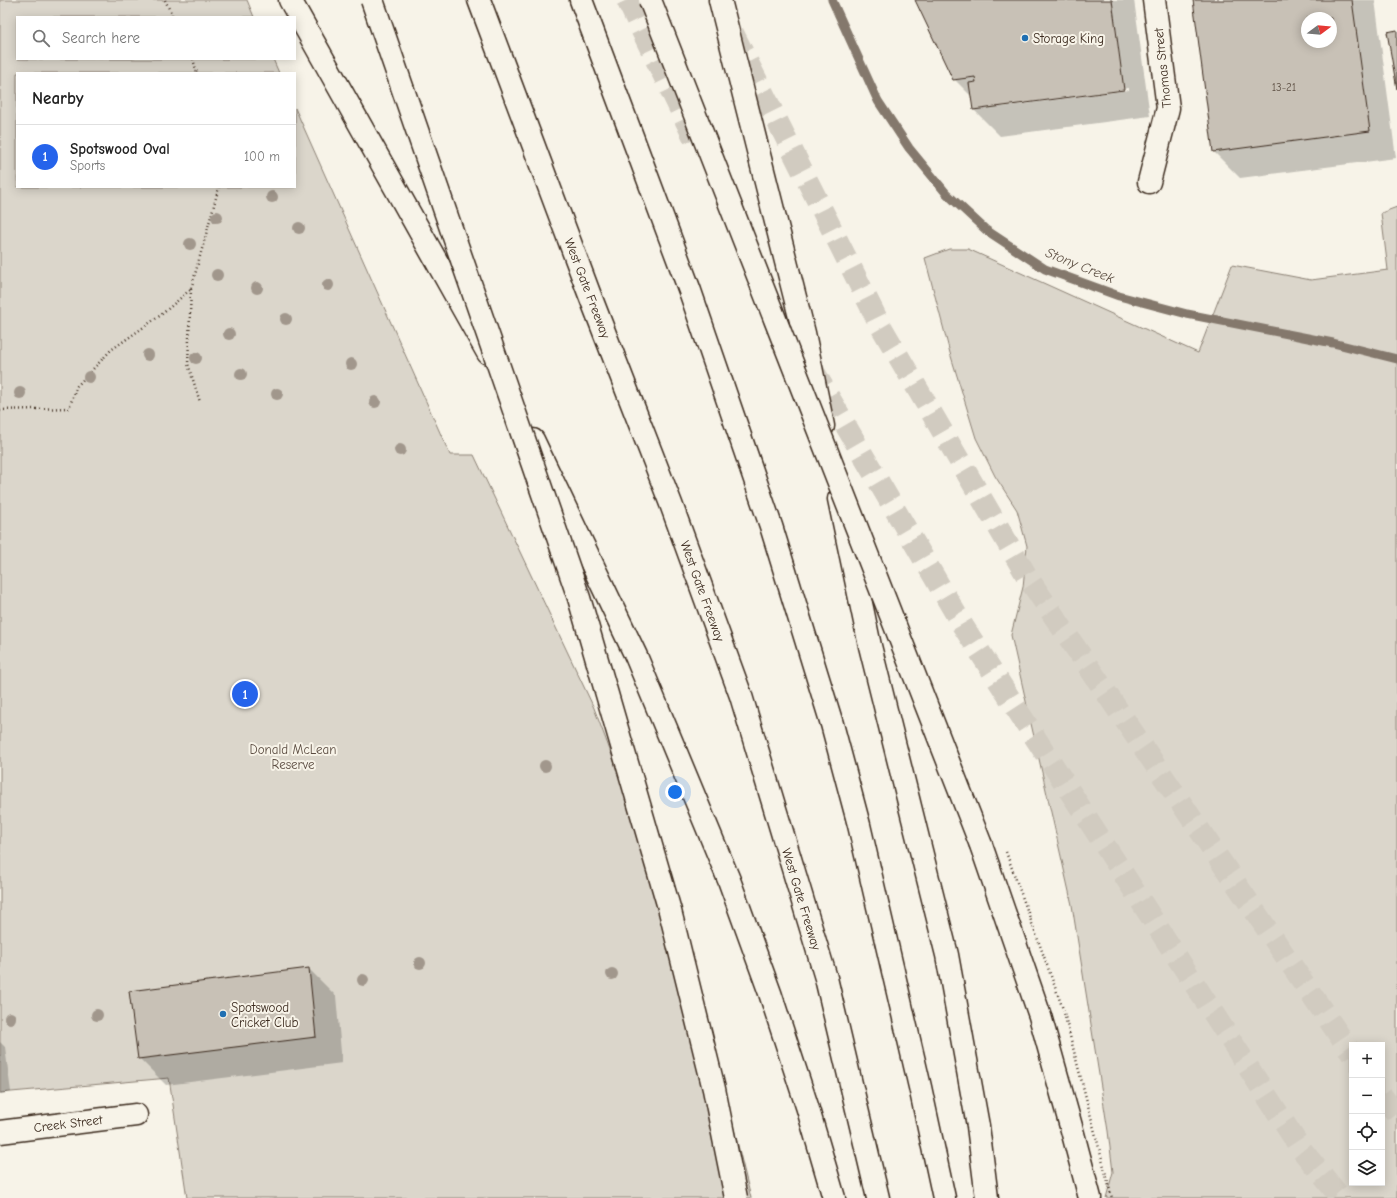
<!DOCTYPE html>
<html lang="en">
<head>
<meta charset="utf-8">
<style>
	:root { --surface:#fff; --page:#f6f6f6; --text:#222; --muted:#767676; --line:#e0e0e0; --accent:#2563eb }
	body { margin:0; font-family:"Comic Neue",sans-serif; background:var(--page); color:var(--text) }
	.controls { position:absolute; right:12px; bottom:12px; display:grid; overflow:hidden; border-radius:0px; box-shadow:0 2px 10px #0003 }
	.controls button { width:36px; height:36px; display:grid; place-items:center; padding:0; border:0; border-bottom:1px solid var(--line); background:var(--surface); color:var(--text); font:20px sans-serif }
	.compass { position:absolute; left:1301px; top:12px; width:36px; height:36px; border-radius:50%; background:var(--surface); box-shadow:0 2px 10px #0003; rotate:74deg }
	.you { position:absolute; left:675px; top:792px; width:14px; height:14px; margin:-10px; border:3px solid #fff; border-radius:50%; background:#1a73e8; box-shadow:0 0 0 6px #1a73e833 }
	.badge { display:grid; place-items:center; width:26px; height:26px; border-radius:50%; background:var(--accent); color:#fff; font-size:13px; font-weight:700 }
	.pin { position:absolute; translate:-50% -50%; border:2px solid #fff; box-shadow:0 1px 4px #0006 }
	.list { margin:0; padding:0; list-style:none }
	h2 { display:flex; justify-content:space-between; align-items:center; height:52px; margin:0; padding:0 16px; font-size:17px }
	h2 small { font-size:13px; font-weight:400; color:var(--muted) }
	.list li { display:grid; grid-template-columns:26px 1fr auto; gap:12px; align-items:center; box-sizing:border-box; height:64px; padding:0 16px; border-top:1px solid var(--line) }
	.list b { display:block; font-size:15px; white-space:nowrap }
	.list p { margin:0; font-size:13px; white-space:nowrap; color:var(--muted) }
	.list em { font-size:13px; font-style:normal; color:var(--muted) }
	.icon { flex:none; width:22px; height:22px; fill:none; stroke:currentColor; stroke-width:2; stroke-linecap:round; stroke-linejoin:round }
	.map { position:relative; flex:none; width:1397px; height:1198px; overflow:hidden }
	.search { position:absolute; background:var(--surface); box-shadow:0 2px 10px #0003; left:16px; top:16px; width:280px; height:44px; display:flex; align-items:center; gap:10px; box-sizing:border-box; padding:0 14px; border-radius:0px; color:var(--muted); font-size:15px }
	.panel { position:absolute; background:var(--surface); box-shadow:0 2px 10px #0003; left:16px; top:72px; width:280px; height:116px; border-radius:0px }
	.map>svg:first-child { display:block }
	.green { fill:#dbd6cb; stroke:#8b8074; fill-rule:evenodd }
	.shadow { fill:#0003; fill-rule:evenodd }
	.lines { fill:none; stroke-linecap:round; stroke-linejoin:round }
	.stream { stroke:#84786c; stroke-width:9 }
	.building { fill:#c8c1b6; stroke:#3b2a1e; fill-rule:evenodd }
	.highway-tunnel { stroke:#d1cbc0; stroke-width:22; stroke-dasharray:22 11; stroke-linecap:butt }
	.minor-casing { stroke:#3b2a1e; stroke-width:25 }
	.highway-casing { stroke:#3b2a1e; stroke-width:25 }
	.path { stroke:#3b2a1e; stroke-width:2.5; stroke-dasharray:1 3; stroke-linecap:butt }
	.minor { stroke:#f7f3e8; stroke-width:22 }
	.highway { stroke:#f7f3e8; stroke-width:22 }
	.highway-bridge-casing { stroke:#3b2a1e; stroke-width:25; stroke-linecap:butt }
	.path-bridge { stroke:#3b2a1e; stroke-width:2.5; stroke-dasharray:1 3; stroke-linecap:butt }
	.highway-bridge { stroke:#f7f3e8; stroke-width:22 }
	.tree { fill:#a1978c }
	.poi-dot { fill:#1f6fb2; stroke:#f7f3e8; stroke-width:1.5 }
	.labels { text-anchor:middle; stroke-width:4; stroke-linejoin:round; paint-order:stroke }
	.number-label { font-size:11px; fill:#5e5044 }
	.poi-label { font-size:13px; fill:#3b2a1e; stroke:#f7f3e8; text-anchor:start }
	.street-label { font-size:13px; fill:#3b2a1e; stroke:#f7f3e8 }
	.park-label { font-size:13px; fill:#5b4c41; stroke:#f7f3e8 }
	.water-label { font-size:14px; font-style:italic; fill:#5f5145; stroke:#f7f3e8 }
</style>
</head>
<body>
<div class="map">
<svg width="1397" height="1198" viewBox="0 0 1397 1198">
	<rect width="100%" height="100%" fill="#f7f3e8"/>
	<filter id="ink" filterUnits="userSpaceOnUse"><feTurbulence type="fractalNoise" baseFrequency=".025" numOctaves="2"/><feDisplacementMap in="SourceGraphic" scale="8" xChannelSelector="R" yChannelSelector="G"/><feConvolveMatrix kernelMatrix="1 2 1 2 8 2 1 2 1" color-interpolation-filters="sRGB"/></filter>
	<g filter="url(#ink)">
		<path class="green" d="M0,0h247l7,17h-237v42h256l6,14h-262v114h278v-79l155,347h24l120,253 104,275 53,215h-564l-18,-120 -169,15z
			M1397,207v991h-291l7,-26 -5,-41 -36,-226 -61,-270 12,-48 4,-41 -10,-36 -22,-34 -19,-38 -26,-85 -25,-95 24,-9h19l230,104 34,-88 79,15 77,-10 -7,-57zM1352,1045h30v138h-30z"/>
		<path class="shadow" d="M916,0h218l16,116 -150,20 -26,-26 -2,-13 -18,-18zM1129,88v2l-128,17v-2z
			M1194,0h181l21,158 -156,20 -26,-26zM1307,18h24v24h-24z
			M309,969l27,27 6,67 -176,22 -27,-27z
			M0,1042l5,5 6,45 -11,2z"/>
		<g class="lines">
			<path class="stream" d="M832,0l46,101 31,47 37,45 40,37 59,39 74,27 68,18 146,29 64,16"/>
		</g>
		<path class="building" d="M915,0h197l12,90 -151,20 -4,-27 7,-1 -1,-5 -22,3z
			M1193,0h159l18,131 -157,21zM1307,18h24v24h-24z
			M1397,30v59l-10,-57z
			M309,968l7,69 -178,22 -9,-68z"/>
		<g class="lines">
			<path class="highway-tunnel" d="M627,0l70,144
				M733,33l146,290 149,255 324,476
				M812,368l151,258 338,523 40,49
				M1382,1096l15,19"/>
			<defs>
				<path id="minor" d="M1149,182l19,-74 -14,-108
					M0,1132l136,-17"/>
				<path id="highway" d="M290,0l198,353
					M479,0l110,293 82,211 70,192 85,282 52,220
					M581,0l109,291 81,235 61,198 27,101 61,262 24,111
					M720,0l84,333 19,93
					M533,440l103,216 93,224 41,113 37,113 27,92
					M839,499l31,147 77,309 31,171 9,72
					M981,845l59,171 32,114 18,68"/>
			</defs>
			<use href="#minor" class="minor-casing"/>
			<use href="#highway" class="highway-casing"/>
			<path class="path" d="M165,0l8,17
				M193,59l4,14
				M191,289l-3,75 12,38
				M0,410l69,-2 8,-22 34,-36 50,-35 30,-26 28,-102"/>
			<use href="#minor" class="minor"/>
			<use href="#highway" class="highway"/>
			<defs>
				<path id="highway-bridge" d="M372,0l207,598 91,313 44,178 22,109
					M650,0l331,845"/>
			</defs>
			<use href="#highway-bridge" class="highway-bridge-casing"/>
			<path class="path-bridge" d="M1006,852l57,157 49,189"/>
			<use href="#highway-bridge" class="highway-bridge"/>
		</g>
		<g class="tree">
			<circle cx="272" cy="197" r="6"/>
			<circle cx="217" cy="217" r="6"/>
			<circle cx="299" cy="228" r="6"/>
			<circle cx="190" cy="244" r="6"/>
			<circle cx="217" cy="275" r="6"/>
			<circle cx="328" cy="285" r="6"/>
			<circle cx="257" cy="288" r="6"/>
			<circle cx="286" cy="319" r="6"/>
			<circle cx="229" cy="334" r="6"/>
			<circle cx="148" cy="355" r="6"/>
			<circle cx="196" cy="358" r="6"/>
			<circle cx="351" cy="364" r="6"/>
			<circle cx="241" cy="374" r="6"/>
			<circle cx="89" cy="377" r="6"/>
			<circle cx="20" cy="393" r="6"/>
			<circle cx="277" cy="394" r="6"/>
			<circle cx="375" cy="402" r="6"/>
			<circle cx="400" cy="450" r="6"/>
			<circle cx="545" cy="766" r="6"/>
			<circle cx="420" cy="963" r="6"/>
			<circle cx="612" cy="974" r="6"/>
			<circle cx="363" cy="980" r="6"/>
			<circle cx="97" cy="1015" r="6"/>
			<circle cx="10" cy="1018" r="6"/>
		</g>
	</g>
	<g class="poi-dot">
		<circle cx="1025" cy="38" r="4"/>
		<circle cx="223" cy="1014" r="4"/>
	</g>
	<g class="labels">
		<g class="number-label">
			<text x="1284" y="91">13-21</text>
		</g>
		<g class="poi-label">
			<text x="1033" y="43">Storage King</text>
			<text x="231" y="1012">Spotswood<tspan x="231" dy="15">Cricket Club</tspan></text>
		</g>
		<g class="street-label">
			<text transform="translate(1162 68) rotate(-96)" y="5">Thomas Street</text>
			<text transform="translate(588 288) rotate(69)" y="5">West Gate Freeway</text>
			<text transform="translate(703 591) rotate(70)" y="5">West Gate Freeway</text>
			<text transform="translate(802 899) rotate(73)" y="5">West Gate Freeway</text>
			<text transform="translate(68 1123) rotate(-7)" y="5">Creek Street</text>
		</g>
		<g class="park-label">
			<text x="293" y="754">Donald McLean<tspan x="293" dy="15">Reserve</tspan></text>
		</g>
		<g class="water-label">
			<text transform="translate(1080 265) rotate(22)" y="5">Stony Creek</text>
		</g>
	</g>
</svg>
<div class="controls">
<button>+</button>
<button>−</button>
<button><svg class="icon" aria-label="locate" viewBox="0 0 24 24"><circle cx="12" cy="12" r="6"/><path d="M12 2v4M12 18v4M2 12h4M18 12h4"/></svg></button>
<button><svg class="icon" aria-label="layers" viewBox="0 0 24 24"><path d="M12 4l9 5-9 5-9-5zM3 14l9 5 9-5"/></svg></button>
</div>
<svg class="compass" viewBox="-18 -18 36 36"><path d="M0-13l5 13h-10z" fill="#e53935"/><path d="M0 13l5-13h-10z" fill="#767676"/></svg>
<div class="you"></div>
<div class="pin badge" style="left:245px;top:694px">1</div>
<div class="search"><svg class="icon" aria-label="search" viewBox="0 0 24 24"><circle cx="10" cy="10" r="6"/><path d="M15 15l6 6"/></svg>Search here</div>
<section class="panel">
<h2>Nearby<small></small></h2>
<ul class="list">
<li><span class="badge">1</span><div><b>Spotswood Oval</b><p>Sports</p></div><em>100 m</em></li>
</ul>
</section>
</div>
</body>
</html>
